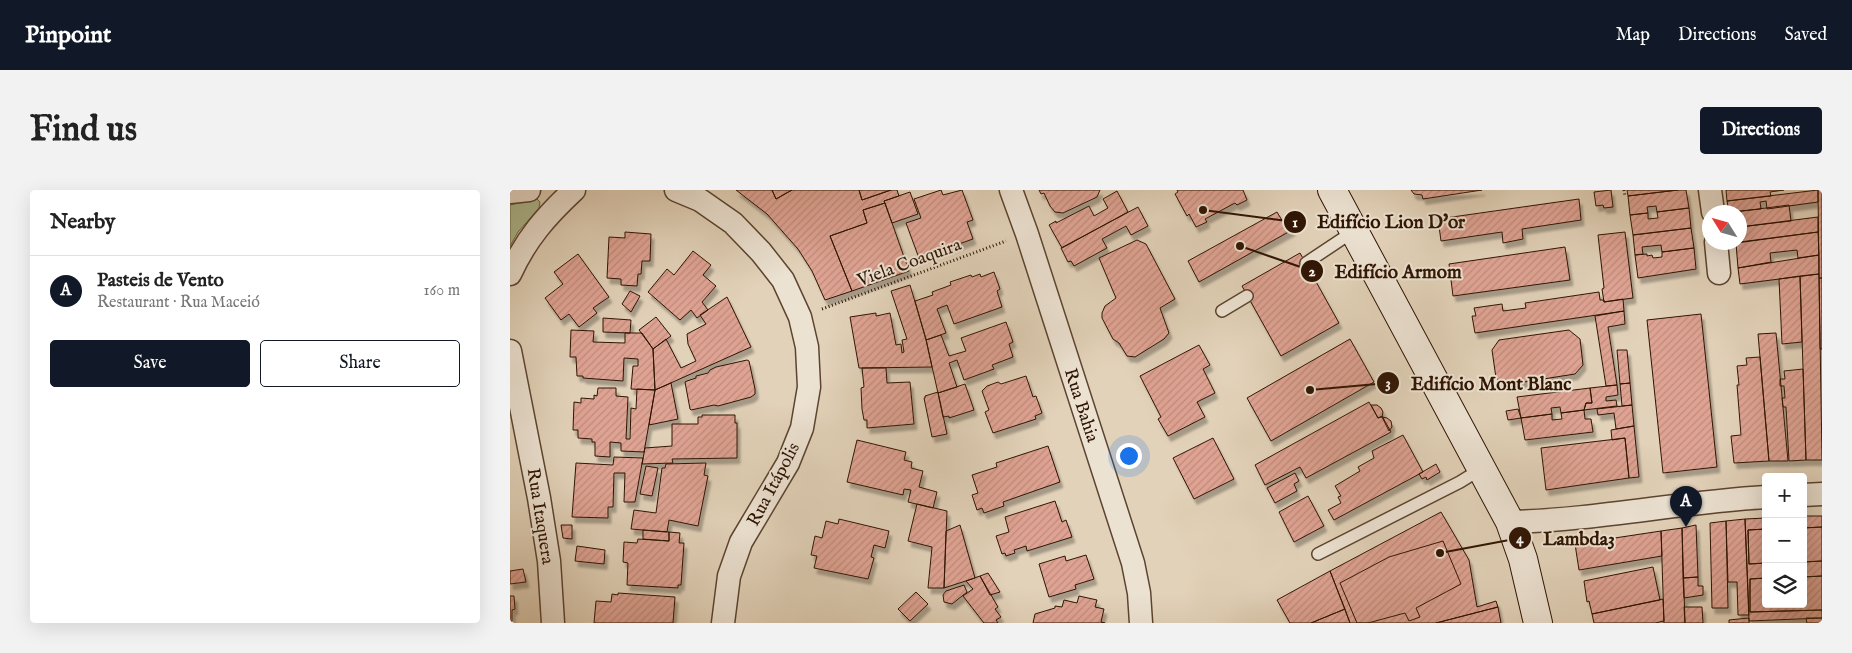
<!DOCTYPE html>
<html lang="en">
<head>
<meta charset="utf-8">
<style>
	:root { --surface:#fff; --page:#f2f2f2; --text:#222; --muted:#767676; --line:#e0e0e0; --accent:#111827 }
	body { margin:0; font-family:"IM FELL English",serif; background:var(--page); color:var(--text) }
	.controls { position:absolute; right:15px; bottom:15px; display:grid; overflow:hidden; border-radius:5px; box-shadow:0 5px 20px #0002 }
	.controls button { width:45px; height:45px; display:grid; place-items:center; padding:0; border:0; border-bottom:1px solid var(--line); background:var(--surface); color:var(--text); font:25px sans-serif }
	.compass { position:absolute; left:1192px; top:15px; width:45px; height:45px; border-radius:50%; background:var(--surface); box-shadow:0 5px 20px #0002; rotate:307deg }
	.you { position:absolute; left:618px; top:265px; width:18px; height:18px; margin:-12px; border:4px solid #fff; border-radius:50%; background:#1a73e8; box-shadow:0 0 0 8px #1a73e833 }
	.badge { display:grid; place-items:center; width:32px; height:32px; border-radius:50%; background:var(--accent); color:#fff; font-size:16px; font-weight:700 }
	.pin { position:absolute; translate:-50% -41px; filter:drop-shadow(0 1px 2px #0008) }
	.pin::after { content:''; position:absolute; top:26px; width:18px; height:15px; background:inherit; clip-path:polygon(0 0,100% 0,50% 100%) }
	.list { margin:0; padding:0; list-style:none }
	h2 { display:flex; justify-content:space-between; align-items:center; height:65px; margin:0; padding:0 20px; font-size:21px }
	h2 small { font-size:16px; font-weight:400; color:var(--muted) }
	.list li { display:grid; grid-template-columns:32px 1fr auto; gap:15px; align-items:center; box-sizing:border-box; height:70px; padding:0 20px; border-top:1px solid var(--line) }
	.list b { display:block; font-size:19px; white-space:nowrap }
	.list p { margin:0; font-size:16px; white-space:nowrap; color:var(--muted) }
	.list em { font-size:16px; font-style:normal; color:var(--muted) }
	.actions { display:flex; gap:10px; padding:15px 20px }
	.actions a { flex:1; padding:11px 0; border:1px solid var(--accent); border-radius:5px; text-align:center; font-size:18px; color:var(--accent) }
	.actions .main { background:var(--accent); color:#fff }
	.icon { flex:none; width:28px; height:28px; fill:none; stroke:currentColor; stroke-width:2; stroke-linecap:round; stroke-linejoin:round }
	.map { position:relative; flex:none; width:1312px; height:433px; overflow:hidden; border-radius:5px }
	header { display:flex; align-items:center; gap:30px; box-sizing:border-box; height:70px; padding:0 25px; background:var(--accent); color:#fff }
	header strong { font-size:24px }
	nav { display:flex; gap:28px; margin-inline-start:auto; font-size:18px }
	.intro { display:flex; align-items:center; justify-content:space-between; box-sizing:border-box; height:120px; padding:0 30px }
	h1 { margin:0; font-size:35px }
	.button { padding:12px 22px; border-radius:5px; background:var(--accent); color:#fff; font-size:18px; font-weight:700 }
	main { display:flex; gap:30px; padding:0 30px }
	aside { flex:1; background:var(--surface); border-radius:5px; box-shadow:0 5px 20px #0002 }
	.map>svg:first-child { display:block }
	.park { fill:#aebd93; stroke:#6e684b }
	.building { fill:url(#building-hatch); stroke:#2f1403; filter:url(#shadow) }
	.lines { fill:none; stroke-linecap:round; stroke-linejoin:round }
	.service-casing { stroke:#5c4430; stroke-width:14 }
	.minor-casing { stroke:#5c4430; stroke-width:25 }
	.secondary-casing { stroke:#2f1403; stroke-width:30 }
	.path { stroke:#2f1403; stroke-width:3; stroke-dasharray:1 2.5; stroke-linecap:butt }
	.service { stroke:#ece2d2; stroke-width:11 }
	.minor { stroke:#ece2d2; stroke-width:22 }
	.secondary { stroke:#ece2d2; stroke-width:28 }
	.labels { text-anchor:middle; stroke-width:4; stroke-linejoin:round; paint-order:stroke }
	.street-label { font-size:18px; fill:#2f1403; stroke:#ece2d2 }
	.leader { fill:none; stroke:#2f1403; stroke-width:2 }
	.callout-dot { fill:#2f1403; stroke:#ece2d2; stroke-width:2 }
	.mark-label { font-size:15px; text-anchor:middle; font-weight:bold; fill:#fff }
	.callout-label { font-size:19px; text-anchor:middle; font-weight:bold; fill:#2f1403; stroke:#ece2d2; stroke-width:4; stroke-linejoin:round; paint-order:stroke }
</style>
</head>
<body>
<header>
<strong>Pinpoint</strong>
<nav><a>Map</a><a>Directions</a><a>Saved</a></nav>
</header>
<div class="intro"><h1>Find us</h1><a class="button">Directions</a></div>
<main>
<aside>
<h2>Nearby<small></small></h2>
<ul class="list">
<li><span class="badge">A</span><div><b>Pasteis de Vento</b><p>Restaurant · Rua Maceió</p></div><em>160 m</em></li>
</ul>
<div class="actions"><a class="main">Save</a><a>Share</a></div>
</aside>
<div class="map">
<svg width="1312" height="433" viewBox="0 0 1312 433">
	<defs>
		<pattern id="building-hatch" width="6" height="6" patternUnits="userSpaceOnUse" patternTransform="scale(1.25)"><rect width="6" height="6" fill="#dfa393"/><path d="M-1 1l2-2M0 6l6-6M5 7l2-2" fill="none" stroke="#c08b7d"/></pattern>
		<filter id="shadow"><feDropShadow dx="3" dy="5.5" stdDeviation="1" flood-color="#0004"/></filter>
	</defs>
	<rect width="100%" height="100%" fill="#e2d2b9"/>
	<filter id="stains"><feTurbulence type="fractalNoise" baseFrequency=".004" numOctaves="4"/><feColorMatrix values="0 0 0 0 .2 0 0 0 0 .09 0 0 0 0 .02 0 0 0 .5 -.17"/></filter>
	<radialGradient id="worn" r=".72"><stop offset=".6" stop-color="#630" stop-opacity="0"/><stop offset="1" stop-color="#630" stop-opacity=".3"/></radialGradient>
	<path class="park" d="M27,9l3,3 -1,6 -21,24 -8,14v-41z"/>
	<path class="building" d="M226,0h36l4,9 16,-9h67l3,10 29,-10h6l2,6 -15,5 1,2 -22,7 4,13 -37,13 22,55 -27,9 -13,-29 -14,-22 -31,-35z
		M262,0h20l-16,9z
		M349,0h32l-29,10z
		M431,0l2,5 19,-5 11,30 -6,2 6,17 -54,19 -13,-35 15,-5 -7,-19z
		M529,0h61l-3,7 -34,16 -8,-1 -5,-6 -6,-13 -3,1z
		M667,0h66l4,10 -10,5 -2,-2 -30,16 2,3 -11,5 -7,-13 -2,2 -12,-22 3,-2z
		M901,0h71l-59,9 -1,-4 -8,-1z
		M1101,0l2,17 -9,1 -1,-3 -7,1 -2,-14z
		M1117,0h51l-50,6z
		M1168,0h8l3,18 -32,4 -1,-6 -9,1 1,6 -18,2 -2,-19z
		M1216,0h58l-14,2 1,4 -44,5z
		M1308,0h4v88h-3z
		M1308,0v12l-51,7 -1,-8 -6,1 1,7 -32,3 -2,-11z
		M607,1l11,21 -66,36 -13,-23 7,-4v2l33,-17 5,10 14,-8 -5,-9z
		M400,2l8,22 -26,9 -8,-22z
		M1069,9l2,21 -59,9 1,10 -20,4 -1,-11 -61,9 -3,-22z
		M375,13l24,68 -57,20 -22,-55 37,-13 -4,-13z
		M1279,15l2,16 -51,6v-15h-5z
		M628,17l10,19 -17,9 -5,-9 -24,13 5,9 -33,18 -3,-5 -3,1 -7,-14z
		M1179,18l2,20 -58,7 -3,-20 18,-2v6l10,-1 -1,-6z
		M767,22l6,10 4,-2 5,10 -93,52 -11,-21z
		M1308,27v15l-78,10v-15z
		M1181,38l3,20 -32,4 -1,-7 -19,2 1,7 -8,1 -2,-20z
		M115,42l26,2 -1,27h-8l-1,13h-3l-1,12 -16,-1v-6l-14,-1 2,-41 16,1z
		M1115,42l8,66 -29,4 -2,-13 2,-1 -6,-53z
		M1308,42l1,23 -21,3 -1,-8 -27,3 1,9 -33,6 -2,-25z
		M627,50l9,4 29,55 -15,9 9,25 -5,6 -29,18 -8,-1 -8,-13 -6,-4 -11,-21v-5l3,-7 11,-8 -17,-40z
		M1055,57l5,33 -117,16 -4,-32z
		M1184,58l2,21 -58,9 -3,-23 12,-1v2l5,-1 1,3 9,-1v-5z
		M183,61l18,14 -8,10 13,11 -14,16 6,8 -11,8 -6,-8 -11,10 -32,-28 19,-23 7,6z
		M790,63l39,70 -58,33 -39,-70z
		M68,64l31,43 -16,11 4,5 -18,14 -10,-13 -8,6 -16,-22 18,-14 -9,-12z
		M1309,65v19l-79,10 -2,-16z
		M484,82l6,17 -3,2 5,16 -48,17 -7,-19 -10,4 9,24 -20,7 -11,-39 18,-6 -1,-3 19,-7 -1,-3 21,-7 1,2 8,-3 1,3z
		M1309,84l3,186h-16l-6,-184z
		M1290,86l2,66 -20,2 -3,-65z
		M1309,88h3v71h-2z
		M400,95l16,54 6,28 -73,1 -9,-51 26,-4v3l14,-3 6,32 5,-1 1,9 2,-1 -2,-12 5,-1 -16,-48z
		M120,101l10,5 -9,16 -9,-8z
		M1089,102l1,8h4v2l19,-3 1,12 -149,22 -3,-17h4l-2,-8 28,-4 1,7 23,-3 -1,-5z
		M217,107l24,50 -96,43 -2,-41 13,-10 15,29 15,-7 -8,-17 -1,-10 19,-10 -6,-9z
		M1114,121l1,13 -17,3 9,58 -11,1 -11,-70z
		M1191,124l16,153 -54,6 -16,-153z
		M146,127l15,19 -18,13 -14,-19z
		M93,128l28,2 -1,13 -27,-1z
		M496,132l7,20 -4,2 4,13 -21,8 2,4 -30,11 -7,-20 -8,3 8,24 -19,6 -12,-53 15,-5 8,21 17,-5 -5,-13z
		M61,140l23,1 -1,11 32,1v-10h17l11,16 2,41 -24,-1 2,-23h5v-7l-14,-1 -1,23 -40,-3v-2h-6l-1,-19h-6z
		M1059,140l11,9 3,26 -8,9 -70,11 -9,-7 -4,-28 7,-10z
		M1266,143l7,74 5,54h-19l-11,-127z
		M840,149l24,43 -103,59 -24,-43z
		M689,155l11,20 -7,4 12,24 -18,9 8,15 -37,19 -10,-17 3,-2 -21,-41z
		M1107,160h10l3,33 -10,1z
		M1250,167l9,104 -35,2 -3,-27 10,-1 -4,-50h2l-2,-19 10,-1 -1,-7z
		M237,170l2,1 6,28v5l-4,3 -33,9 -4,-1 -23,5 -1,-1 -5,-27 2,-1 9,-3v-2l12,-3 2,-3 6,-3z
		M352,178h24l1,15 23,-1 4,42 -47,4v-8h-3l-2,-11 -1,-21 3,-1z
		M1293,179l3,91 -17,1 -3,-54h-3l-1,-9h3l-1,-12h-4v-7h5l-1,-8z
		M516,186l7,21 3,-1 6,17 -7,3 1,3 -43,14 -8,-21 4,-2 -7,-19 5,-5 11,-4 3,2z
		M161,193l7,36 -29,6 6,-35z
		M1120,193l2,22 -10,1 -2,-22z
		M455,194l9,26 -25,8v-2l-6,1 -5,-24z
		M1107,195l1,10 -12,2v4l10,-1 1,6 -33,4 2,-7h6l-2,-15z
		M88,198h18v8l12,1 -2,42h4l1,-31 5,1 1,-20 18,1 -11,62 -23,-1v-8l-11,-1v15l-15,-1v-14h-3v-3l-14,-1v-8h-5l1,-28 7,1v-5l13,1v-4l3,1z
		M1080,198l2,15h-6l-2,7 -23,3 -1,-6 -9,1 1,6 -31,4 -4,-21z
		M428,202l9,42 -15,3 -8,-39h1v-2z
		M859,212l9,16 4,-2 9,16 -85,46 -6,-11 -2,1 -33,17 -10,-20z
		M861,215h6l4,3 2,4 -1,5 -4,1z
		M1122,215l2,21 -18,3 -2,-16 -16,2 -1,-6z
		M1008,219l3,9 -13,2 -2,-9z
		M1074,220l1,9h6l2,13 -68,8 -4,-22 31,-4v6l10,-1 -1,-6z
		M192,225h33v8h2v35l-65,1 1,4 -31,1 3,-16 27,-2v-22h26v-7h4z
		M872,227l5,1 4,3 1,6 -3,4z
		M1124,236l5,51 -10,1 -4,-40 -13,2 -1,-10z
		M893,245l20,37 -89,48 -6,-10 13,-7 -3,-6 3,-1 -6,-10 25,-15 -2,-4 16,-9 -2,-7z
		M703,248l21,41 -40,20 -21,-41z
		M1115,248l4,40 -83,12 -5,-42z
		M347,250l49,12 -2,8 8,2 -1,6 12,3 -4,16 18,5 -4,16 -25,-6 3,-12 -7,-1 -1,6 -56,-13z
		M538,256l12,36 -57,20 1,4 -20,7 -2,-5 -5,2 -5,-15 6,-2 -6,-18 25,-8 -1,-4z
		M104,267l29,1 -8,44h-11l1,-29h-11l-1,34h-5v11l-36,-1 4,-54 37,2z
		M196,273l-2,12 4,1 -10,50 -29,-6 -2,12 -36,-3 3,-19 22,3 6,-45h3l1,-4z
		M926,274l4,8 -13,8 -1,-3 -4,2 -3,-5z
		M136,276l12,2 -6,28 -12,-2z
		M785,283l4,8 -5,3 3,7 -22,12 -8,-15z
		M798,306l16,30 -30,16 -15,-30z
		M545,311l7,21 4,-2 6,17 -45,14 -1,-5 -12,4 1,3 -9,3 -1,-3 -3,1 -6,-18 13,-4 -4,-15z
		M407,314l30,7 -3,77h-16l4,-41 -24,-6z
		M931,322l28,48 8,47 19,-6 2,6 -62,16h-86l-20,-52z
		M1293,326h19v11l-19,1z
		M1256,328v11l-18,1 1,34 17,-1v15l-16,1v33l72,-2v8l-73,3 -4,-102z
		M329,329l50,12 -4,17 -11,-3 -3,12 3,1 -6,21 -54,-11 3,-12 -6,-1 4,-19 7,2 4,-17 12,3z
		M1235,329l4,96h-11l-1,-33h-9l-2,-61z
		M1216,331l2,87h-16l-2,-85z
		M51,335h11v14l-9,-1z
		M450,335l15,53 -31,10 2,-57z
		M1186,335l2,52 -15,1 -1,-50z
		M1312,337v34l-19,1v-34z
		M1172,338l3,95h-21l-3,-92z
		M1256,339v34l-17,1 -1,-34z
		M133,340l26,2v9l-26,-2z
		M1151,341l1,25 -83,14 -4,-26z
		M159,342l11,1 -1,10h5l-3,42h-3v3l-51,-3 1,-22 -5,-1 1,-20 13,1 1,-4 31,2z
		M933,351l18,43 -45,24 4,9 -11,4 -4,-8 -37,10h-11l-17,-40 49,-26z
		M67,356l28,4 -1,14 -29,-3z
		M576,365l8,24 -19,6 1,4 -27,8 -10,-33 26,-8 1,5z
		M1312,371v15l-19,1v-15z
		M1143,377l7,33 -68,14 -3,-13 -2,1 -3,-21z
		M13,379l3,13 -16,2v-13z
		M820,381l15,38 -34,14h-21l-13,-23z
		M478,383l12,19 -10,3 -10,-19z
		M470,386l18,31 -3,2 6,8 -5,3 2,3h-14l-21,-27 10,-7 -7,-8z
		M1312,386v34l-72,2v-33l16,-1v26h37v-27z
		M1188,387v9h5v9l-19,3 -1,-20z
		M454,395l3,7 -15,12 -8,-2 -1,-7 3,-4z
		M406,402l12,12 -18,17 -12,-12z
		M108,403l57,4 -2,26h-79l2,-22 15,1 1,-8 6,1z
		M0,406h4l1,13 -3,1v11l-2,1z
		M569,406l18,4 -2,7 9,2 -3,13 4,1h-72l2,-9 20,-6v-2l7,1 2,-7 13,3z
		M1153,409l1,22 -9,2h-61l-2,-9z
		M988,417l3,16h-65z
		M1174,417h18l1,16h-18z
		M835,419l5,14h-39z
		M1239,428v5h-20v-3z
		M1296,428h16v5h-15z"/>
	<g class="lines">
		<defs>
			<path id="service" d="M796,73l48,-32
				M712,121l25,-15
				M808,364l142,-72 21,-13"/>
			<path id="minor" d="M166,0l24,10 33,23 28,29 22,28 17,37 7,30 2,40 -7,41 -14,35 -47,79 -12,34 -6,47
				M501,0l16,44 106,329 6,30 2,30
				M1200,0l3,22
				M0,2l19,-2
				M1206,52l3,31
				M0,84c16,-35 36,-58 64,-84
				M0,161l29,147 10,63 4,62
				M1293,305l19,-1
				M1000,332c86,-2 170,-20 256,-25"/>
			<path id="secondary" d="M822,0l178,332 13,37 15,64"/>
		</defs>
		<use href="#service" class="service-casing"/>
		<use href="#minor" class="minor-casing"/>
		<use href="#secondary" class="secondary-casing"/>
		<path class="path" d="M1114,0l1,6
			M312,119l184,-68"/>
		<use href="#service" class="service"/>
		<use href="#minor" class="minor"/>
		<use href="#secondary" class="secondary"/>
	</g>
	<g class="labels">
		<g class="street-label">
			<text transform="translate(399 72) rotate(-20)" y="6">Viela Coaquira</text>
			<text transform="translate(572 215) rotate(72)" y="6">Rua Bahia</text>
			<text transform="translate(263 294) rotate(-62)" y="6">Rua Itápolis</text>
			<text transform="translate(31 326) rotate(81)" y="6">Rua Itaquera</text>
		</g>
	</g>
	<path class="leader" d="M693 20L785 32M730 56L802 81M800 200L878 193M930 363L1010 348"/>
	<g class="callout-dot">
		<circle cx="693" cy="20" r="5"/>
		<circle cx="730" cy="56" r="5"/>
		<circle cx="800" cy="200" r="5"/>
		<circle cx="930" cy="363" r="5"/>
		<circle cx="785" cy="32" r="12"/>
		<circle cx="802" cy="81" r="12"/>
		<circle cx="878" cy="193" r="12"/>
		<circle cx="1010" cy="348" r="12"/>
	</g>
	<g class="mark-label">
		<text x="785" y="37">1</text>
		<text x="802" y="86">2</text>
		<text x="878" y="198">3</text>
		<text x="1010" y="353">4</text>
	</g>
	<g class="callout-label">
		<text x="881" y="38">Edifício Lion D'or</text>
		<text x="888" y="88">Edifício Armom</text>
		<text x="981" y="200">Edifício Mont Blanc</text>
		<text x="1069" y="355">Lambda3</text>
	</g>
	<rect width="100%" height="100%" filter="url(#stains)"/>
	<rect width="100%" height="100%" fill="url(#worn)"/>
</svg>
<div class="controls">
<button>+</button>
<button>−</button>
<button><svg class="icon" aria-label="layers" viewBox="0 0 24 24"><path d="M12 4l9 5-9 5-9-5zM3 14l9 5 9-5"/></svg></button>
</div>
<svg class="compass" viewBox="-18 -18 36 36"><path d="M0-13l5 13h-10z" fill="#e53935"/><path d="M0 13l5-13h-10z" fill="#767676"/></svg>
<div class="you"></div>
<div class="pin badge" style="left:1176px;top:337px">A</div>
</div>
</main>
</body>
</html>
